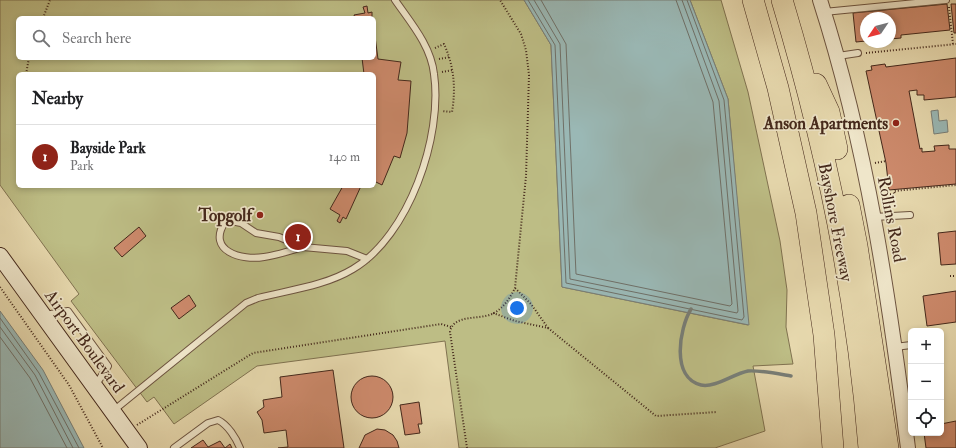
<!DOCTYPE html>
<html lang="en">
<head>
<meta charset="utf-8">
<style>
	:root { --surface:#fff; --page:#f6f6f6; --text:#202124; --muted:#757577; --line:#e0e0e0; --accent:#8f2418 }
	body { margin:0; font-family:"IM FELL Double Pica",serif; background:var(--page); color:var(--text) }
	.controls { position:absolute; right:12px; bottom:12px; display:grid; overflow:hidden; border-radius:6px; box-shadow:0 2px 6px #0003 }
	.controls button { width:36px; height:36px; display:grid; place-items:center; padding:0; border:0; border-bottom:1px solid var(--line); background:var(--surface); color:var(--text); font:20px sans-serif }
	.compass { position:absolute; left:860px; top:12px; width:36px; height:36px; border-radius:50%; background:var(--surface); box-shadow:0 2px 6px #0003; rotate:235deg }
	.you { position:absolute; left:517px; top:308px; width:14px; height:14px; margin:-10px; border:3px solid #fff; border-radius:50%; background:#1a73e8; box-shadow:0 0 0 6px #1a73e833 }
	.badge { display:grid; place-items:center; width:26px; height:26px; border-radius:50%; background:var(--accent); color:#fff; font-size:13px; font-weight:700 }
	.pin { position:absolute; translate:-50% -50%; border:2px solid #fff; box-shadow:0 1px 4px #0006 }
	.list { margin:0; padding:0; list-style:none }
	h2 { display:flex; justify-content:space-between; align-items:center; height:52px; margin:0; padding:0 16px; font-size:17px }
	h2 small { font-size:13px; font-weight:400; color:var(--muted) }
	.list li { display:grid; grid-template-columns:26px 1fr auto; gap:12px; align-items:center; box-sizing:border-box; height:64px; padding:0 16px; border-top:1px solid var(--line) }
	.list b { display:block; font-size:15px; white-space:nowrap }
	.list p { margin:0; font-size:13px; white-space:nowrap; color:var(--muted) }
	.list em { font-size:13px; font-style:normal; color:var(--muted) }
	.icon { flex:none; width:22px; height:22px; fill:none; stroke:currentColor; stroke-width:2; stroke-linecap:round; stroke-linejoin:round }
	.map { position:relative; flex:none; width:956px; height:448px; overflow:hidden }
	.search { position:absolute; background:var(--surface); box-shadow:0 2px 6px #0003; left:16px; top:16px; width:360px; height:44px; display:flex; align-items:center; gap:10px; box-sizing:border-box; padding:0 14px; border-radius:6px; color:var(--muted); font-size:15px }
	.panel { position:absolute; background:var(--surface); box-shadow:0 2px 6px #0003; left:16px; top:72px; width:360px; height:116px; border-radius:6px }
	.map>svg:first-child { display:block }
	.green { fill:#bdbd85; stroke:#807250; fill-rule:evenodd }
	.water { fill:#9ab8b5; stroke:#787e77 }
	.lines { fill:none; stroke-linecap:round; stroke-linejoin:round }
	.shore { stroke:#6f7068; stroke-width:1 }
	.stream { stroke:#787e77; stroke-width:3.5 }
	.building { fill:#cd8a6c; stroke:#44281b }
	.service-casing { stroke:#6d5440; stroke-width:8 }
	.tertiary-casing { stroke:#6d5440; stroke-width:16 }
	.secondary-casing { stroke:#44281b; stroke-width:18 }
	.motorway-casing { stroke:#44281b; stroke-width:22 }
	.path { stroke:#44281b; stroke-width:2; stroke-dasharray:1 2; stroke-linecap:butt }
	.service { stroke:#efe6ca; stroke-width:6 }
	.tertiary { stroke:#efe6ca; stroke-width:14 }
	.secondary { stroke:#efe6ca; stroke-width:16 }
	.motorway { stroke:#e7d9ae; stroke-width:21 }
	.poi-dot { fill:#8f2418; stroke:#efe6ca; stroke-width:1.5 }
	.labels { text-anchor:middle; stroke-width:3.5; stroke-linejoin:round; paint-order:stroke }
	.poi-label { font-size:17px; font-weight:bold; fill:#44281b; stroke:#efe6ca; text-anchor:end }
	.street-label { font-size:17px; fill:#44281b; stroke:#efe6ca }
</style>
</head>
<body>
<div class="map">
<svg width="956" height="448" viewBox="0 0 956 448">
	<rect width="100%" height="100%" fill="#e7d9ae"/>
	<filter id="stains"><feTurbulence type="fractalNoise" baseFrequency=".005" numOctaves="4"/><feColorMatrix values="0 0 0 0 .2 0 0 0 0 .09 0 0 0 0 .02 0 0 0 .5 -.17"/></filter>
	<radialGradient id="worn" r=".72"><stop offset=".6" stop-color="#630" stop-opacity="0"/><stop offset="1" stop-color="#630" stop-opacity=".3"/></radialGradient>
	<path class="green" d="M0,0h524l27,45 11,242 186,38 -20,-226 -38,-99h31l27,92 32,149 7,49 -1,37 7,37 -40,2 12,65 -50,17h-256l-14,-107 -188,25 -83,58 -20,-27 -7,5 -76,-101 8,-7 -79,-109zM18,18h356v40h-356zM18,74h356v112h-356z"/>
	<path class="water" d="M524,0h166l38,99 21,226 -187,-38 -11,-242z
		M938,110l1,11 8,-1 1,12 -14,2 -3,-23z
		M0,311l43,59 41,78h-84z"/>
	<g class="lines">
		<path class="shore" d="M528,0l27,45 11,238 176,37 2,-3 -20,-217 -37,-100
			M534,0l26,44 10,235 167,34 1,-2 -19,-210 -37,-101
			M541,0l25,44 10,230 154,32 2,-2 -19,-202 -37,-102
			M0,318l39,55 40,75
			M0,327l35,48 38,73
			M0,337l30,41 37,70"/>
		<path class="stream" d="M691,309c-12,20 -20,69 10,76 14,3 32,-11 47,-14 11,-1 31,3 43,5"/>
	</g>
	<path class="building" d="M947,4l3,26 -49,5v3l-11,1v-21h-24v23l-10,1 -3,-29z
		M951,4h5v29h-2z
		M367,6l1,7 4,-1v6h-17l-1,-3 11,-2 -2,-6z
		M374,29l4,30 23,3 -3,18 13,1 -4,52 -7,25 -6,-2 -12,29 -8,-4v-107h-10l-2,-16h12z
		M956,58v39l-32,3v-5h-7v-5l-8,1 11,58 2,-1v4l13,-1 -1,-5 15,-1v4h7v35l-67,6 -3,-27 -20,-92 6,-1 -1,-4 14,-2 1,3z
		M343,186h18l-15,33 -3,-2 -3,6 -3,-2 3,-6 -10,-6z
		M139,227l7,9 -24,21 -8,-9z
		M956,231v33l-15,1 -3,-32z
		M956,291v31l-29,4 -4,-30z
		M189,295l7,11 -17,13 -8,-11z
		M333,370l11,78h-66l10,-1 -2,-17 -22,3 -2,-13 -5,-8 7,-5 -1,-7 19,-3 -2,-20z
		M351 397a21 21 0 1 1 42 0a21 21 0 1 1-42 0Z
		M419,402l3,22h-4l2,9 -15,2 -5,-30z
		M956,421v27h-30l-2,-15h17v-9z
		M377,429l8,1 8,5 4,6 2,7h-40l6,-13z
		M203,440l5,7 12,-6 5,7 5,-4 2,4h-41z"/>
	<g class="lines">
		<defs>
			<path id="service" d="M824,12l122,-12
				M838,56l20,-3
				M874,217l36,-2
				M303,247c-13,4 -26,8 -39,10 -22,4 -58,-6 -39,-35l6,-1 10,2 15,10 23,4 24,10 44,4 20,8
				M45,315l23,-4 40,55 -13,20
				M895,347l16,-2
				M113,411l133,-108 12,-5c31,-8 67,-12 95,-29 56,-33 90,-133 81,-195 -3,-28 -23,-51 -39,-74
				M174,448l34,-25 10,-3c10,5 18,18 22,28"/>
			<path id="tertiary" d="M820,0c47,146 69,297 88,448"/>
			<path id="secondary" d="M0,256l139,192"/>
			<path id="motorway" d="M753,0l25,88 28,125 18,122 9,113
				M782,0c44,146 75,296 87,448
				M816,84l13,28 8,37
				M849,205l8,41 31,202"/>
		</defs>
		<use href="#service" class="service-casing"/>
		<use href="#tertiary" class="tertiary-casing"/>
		<use href="#secondary" class="secondary-casing"/>
		<use href="#motorway" class="motorway-casing"/>
		<path class="path" d="M949,7l4,37
			M43,18l7,-18
			M435,48l9,-4c10,22 12,44 8,68l-10,-1
			M866,53l90,-9
			M439,59l11,-2
			M442,72l11,-2
			M26,74l3,-16
			M875,163l11,-2
			M881,195l14,-1 -1,-3 62,-6
			M950,276h6
			M0,287l69,98 34,63
			M493,313l22,8 33,7 -17,-24 -16,-16
			M548,328l108,88 61,-4
			M137,425l116,-72 188,-29 10,3
			M467,448l-17,-116c3,-18 29,-12 42,-18 11,-5 18,-16 23,-26l11,-112 3,-101 -3,-25 -5,-16 -21,-34"/>
		<use href="#service" class="service"/>
		<use href="#tertiary" class="tertiary"/>
		<use href="#secondary" class="secondary"/>
		<use href="#motorway" class="motorway"/>
	</g>
	<g class="poi-dot">
		<circle cx="896" cy="123" r="4"/>
		<circle cx="260" cy="215" r="4"/>
	</g>
	<g class="labels">
		<g class="poi-label">
			<text x="888" y="129">Anson Apartments</text>
			<text x="252" y="221">Topgolf</text>
		</g>
		<g class="street-label">
			<text transform="translate(892 219) rotate(79)" y="6">Rollins Road</text>
			<text transform="translate(836 222) rotate(79)" y="6">Bayshore Freeway</text>
			<text transform="translate(85 341) rotate(54)" y="6">Airport Boulevard</text>
		</g>
	</g>
	<rect width="100%" height="100%" filter="url(#stains)"/>
	<rect width="100%" height="100%" fill="url(#worn)"/>
</svg>
<div class="controls">
<button>+</button>
<button>−</button>
<button><svg class="icon" aria-label="locate" viewBox="0 0 24 24"><circle cx="12" cy="12" r="6"/><path d="M12 2v4M12 18v4M2 12h4M18 12h4"/></svg></button>
</div>
<svg class="compass" viewBox="-18 -18 36 36"><path d="M0-13l5 13h-10z" fill="#e53935"/><path d="M0 13l5-13h-10z" fill="#757577"/></svg>
<div class="you"></div>
<div class="pin badge" style="left:298px;top:237px">1</div>
<div class="search"><svg class="icon" aria-label="search" viewBox="0 0 24 24"><circle cx="10" cy="10" r="6"/><path d="M15 15l6 6"/></svg>Search here</div>
<section class="panel">
<h2>Nearby<small></small></h2>
<ul class="list">
<li><span class="badge">1</span><div><b>Bayside Park</b><p>Park</p></div><em>140 m</em></li>
</ul>
</section>
</div>
</body>
</html>
